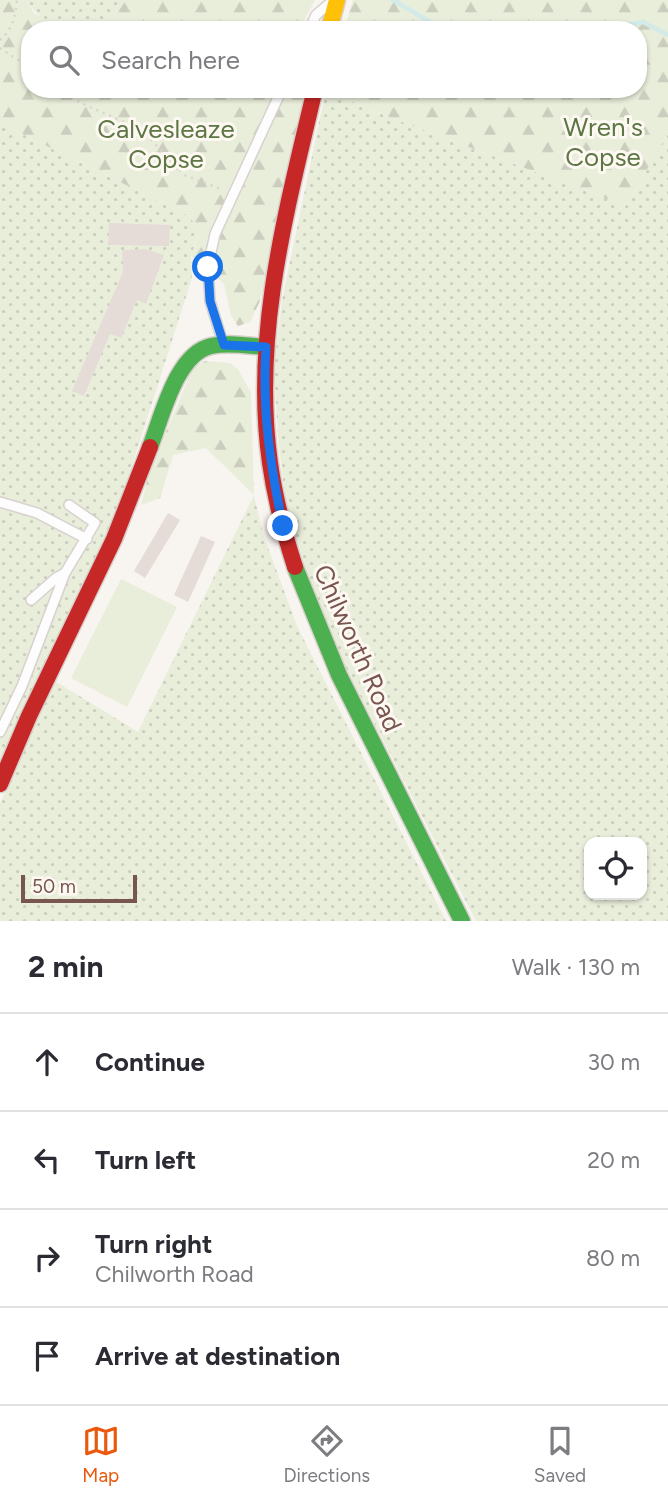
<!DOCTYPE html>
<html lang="en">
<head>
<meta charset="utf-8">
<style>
	:root { --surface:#fff; --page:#f7f7f7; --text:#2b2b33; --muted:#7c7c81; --line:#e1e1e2; --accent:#ea580c }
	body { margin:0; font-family:Figtree,sans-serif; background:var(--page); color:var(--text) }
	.controls { position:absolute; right:21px; bottom:21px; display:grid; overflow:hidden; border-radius:14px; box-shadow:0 2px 5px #0004 }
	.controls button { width:63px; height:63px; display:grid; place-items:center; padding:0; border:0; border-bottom:2px solid var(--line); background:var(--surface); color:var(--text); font:35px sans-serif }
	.scale { position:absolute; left:21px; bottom:18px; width:116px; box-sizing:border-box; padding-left:7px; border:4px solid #78564f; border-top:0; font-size:19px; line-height:24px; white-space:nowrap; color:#78564f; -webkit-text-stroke:5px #fef8f3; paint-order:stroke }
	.stop { position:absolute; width:21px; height:21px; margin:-16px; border:5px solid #1a73e8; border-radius:50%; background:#fff }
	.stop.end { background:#1a73e8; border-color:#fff; box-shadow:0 2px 7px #0008 }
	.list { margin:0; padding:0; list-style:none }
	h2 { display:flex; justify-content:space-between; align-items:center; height:91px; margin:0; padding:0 28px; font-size:30px }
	h2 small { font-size:23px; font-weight:400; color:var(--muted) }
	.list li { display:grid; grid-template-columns:46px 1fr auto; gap:21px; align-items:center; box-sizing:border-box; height:98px; padding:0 28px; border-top:2px solid var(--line) }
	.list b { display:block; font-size:26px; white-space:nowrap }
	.list p { margin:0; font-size:23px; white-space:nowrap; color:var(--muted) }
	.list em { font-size:23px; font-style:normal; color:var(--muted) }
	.icon { flex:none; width:38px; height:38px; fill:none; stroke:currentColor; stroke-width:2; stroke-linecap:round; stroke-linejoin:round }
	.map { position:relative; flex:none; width:668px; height:921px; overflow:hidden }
	.search { position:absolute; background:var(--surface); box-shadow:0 2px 5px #0004; left:21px; right:21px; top:21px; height:77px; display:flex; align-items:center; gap:18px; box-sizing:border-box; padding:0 24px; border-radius:28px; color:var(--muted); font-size:26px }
	.sheet { height:483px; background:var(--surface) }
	nav { display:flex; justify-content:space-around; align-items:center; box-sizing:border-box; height:98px; border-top:2px solid var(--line); background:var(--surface); font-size:19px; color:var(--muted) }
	nav a { display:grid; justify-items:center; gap:4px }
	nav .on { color:var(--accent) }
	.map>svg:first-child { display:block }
	.grass { fill:url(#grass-dots); fill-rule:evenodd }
	.forest { fill:url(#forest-firs) }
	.garden { fill:#e9eedb }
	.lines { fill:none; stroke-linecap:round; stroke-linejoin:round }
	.stream { stroke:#d2eae8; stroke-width:4.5 }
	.building { fill:#e5dbd7 }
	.lane-casing { stroke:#d8d1ce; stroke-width:12 }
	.fast-casing { stroke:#d8cfcb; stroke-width:19 }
	.slow-casing { stroke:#d8cfcb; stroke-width:19 }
	.jam-casing { stroke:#d8cfcb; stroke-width:19 }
	.path { stroke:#dbd2d0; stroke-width:2.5; stroke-dasharray:2 5; stroke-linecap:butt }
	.lane { stroke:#fefdfd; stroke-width:9 }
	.fast { stroke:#4caf50; stroke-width:16 }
	.slow { stroke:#ffc107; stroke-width:16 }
	.jam { stroke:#c62828; stroke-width:16 }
	.route { stroke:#1a73e8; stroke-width:9 }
	.labels { text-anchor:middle; stroke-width:6; stroke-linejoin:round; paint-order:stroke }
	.park-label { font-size:26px; fill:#5d7744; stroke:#fef8f3 }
	.street-label { font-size:26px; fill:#78564f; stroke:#fef8f3 }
</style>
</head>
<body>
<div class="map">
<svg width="668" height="921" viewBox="0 0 668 921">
	<defs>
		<pattern id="grass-dots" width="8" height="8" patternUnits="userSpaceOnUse" patternTransform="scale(1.75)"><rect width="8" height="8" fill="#e9eedb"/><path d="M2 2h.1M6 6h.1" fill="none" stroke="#cbcebe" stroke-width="1.8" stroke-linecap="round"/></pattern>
		<pattern id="forest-firs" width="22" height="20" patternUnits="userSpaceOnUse" patternTransform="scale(1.75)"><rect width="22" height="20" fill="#e9eedb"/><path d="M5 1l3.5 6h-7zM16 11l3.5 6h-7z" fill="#cbcebe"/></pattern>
	</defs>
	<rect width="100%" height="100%" fill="#f8f4f0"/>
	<path class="grass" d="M27,0h99l-22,30c-33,0 -59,1 -77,-30z
		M326,89h6l28,17 266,100 42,-73v788h-192l-149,-290 -40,-117 -9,-77 -4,-71 8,-66zM589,842h53v53h-53z
		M0,123l189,93 11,15 -9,25 1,22 -85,266 -107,221z
		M254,495l9,39 34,92 149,295h-446v-118l55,-122 83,51z"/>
	<path class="forest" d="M0,0h27l7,13 32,17h-36v59h279l-49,212 -10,21 -12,4 -7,-10 -7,-32 -33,-28 9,-25 -11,-15 -189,-93z
		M126,0h189l-16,30h-195z
		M353,0h315v133l-42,73 -266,-100 -28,-17h306v-59h-294z
		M205,361l25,2 8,6 13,24 3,102 -48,-47 -33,7 -13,43 -19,7 8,-32 44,-106z"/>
	<path class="garden" d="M121,579l56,28 -50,100 -56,-29z"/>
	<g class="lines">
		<path class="stream" d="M393,0l51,30
			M596,30l47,-8 25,13"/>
	</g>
	<path class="building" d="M109,223l61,2 -1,21 -61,-1z
		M145,249l19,6 -18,49 -9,-4 -16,38 -11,-4 -26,62 -12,-5 51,-119 -1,-22z
		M168,513l12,7 -35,58 -11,-7z
		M201,536l14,6 -27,60 -14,-7z"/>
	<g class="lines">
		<defs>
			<path id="lane" d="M309,30l7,-15 13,-11
				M223,343l-13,-42 -2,-35 7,-32 67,-145
				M0,502l37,11 50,26
				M31,600l25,-22 9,-5
				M0,732l22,-46 43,-113 30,-50 -26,-18"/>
			<path id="fast" d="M150,447c12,-30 26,-93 61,-101 18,-4 37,0 55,1
				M295,567l44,108 123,246"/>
			<path id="slow" d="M329,30l8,-30"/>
			<path id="jam" d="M295,567c-11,-34 -20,-68 -25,-104 -18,-127 16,-251 45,-374
				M0,784l29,-68 85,-177 36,-92"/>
		</defs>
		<use href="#lane" class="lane-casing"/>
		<use href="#fast" class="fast-casing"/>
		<use href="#slow" class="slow-casing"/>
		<use href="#jam" class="jam-casing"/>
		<path class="path" d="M0,40c13,-11 15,-23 17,-40
			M0,48l30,20
			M60,89l19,13 63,28 42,45 37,14"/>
		<use href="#lane" class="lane"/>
		<use href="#fast" class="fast"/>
		<use href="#slow" class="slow"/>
		<use href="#jam" class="jam"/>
	</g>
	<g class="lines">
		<path class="route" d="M208,267l2,34 14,44 42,2c-4,61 4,119 17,179"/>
	</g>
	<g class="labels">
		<g class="park-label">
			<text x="603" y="136">Wren's<tspan x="603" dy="30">Copse</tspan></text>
			<text x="166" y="138">Calvesleaze<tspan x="166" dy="30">Copse</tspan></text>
		</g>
		<g class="street-label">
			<text transform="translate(358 648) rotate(66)" y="9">Chilworth Road</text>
		</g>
	</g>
</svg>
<div class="controls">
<button><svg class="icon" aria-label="locate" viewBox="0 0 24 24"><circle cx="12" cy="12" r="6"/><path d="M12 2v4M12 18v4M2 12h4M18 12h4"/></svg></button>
</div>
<div class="scale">50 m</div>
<div class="stop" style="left:208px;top:267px"></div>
<div class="stop end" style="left:283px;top:526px"></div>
<div class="search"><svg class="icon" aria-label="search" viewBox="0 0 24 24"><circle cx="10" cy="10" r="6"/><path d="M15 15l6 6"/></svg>Search here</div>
</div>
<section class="sheet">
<h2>2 min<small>Walk · 130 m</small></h2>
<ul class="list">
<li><svg class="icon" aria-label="ahead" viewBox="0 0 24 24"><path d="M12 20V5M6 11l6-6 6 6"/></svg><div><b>Continue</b></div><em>30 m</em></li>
<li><svg class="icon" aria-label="left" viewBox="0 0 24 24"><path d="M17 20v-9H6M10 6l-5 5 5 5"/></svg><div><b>Turn left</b></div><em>20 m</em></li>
<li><svg class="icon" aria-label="right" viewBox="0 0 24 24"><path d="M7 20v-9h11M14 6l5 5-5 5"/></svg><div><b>Turn right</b><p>Chilworth Road</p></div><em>80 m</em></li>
<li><svg class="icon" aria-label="arrive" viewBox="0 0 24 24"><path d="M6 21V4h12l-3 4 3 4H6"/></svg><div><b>Arrive at destination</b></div></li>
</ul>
</section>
<nav>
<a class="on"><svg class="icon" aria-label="map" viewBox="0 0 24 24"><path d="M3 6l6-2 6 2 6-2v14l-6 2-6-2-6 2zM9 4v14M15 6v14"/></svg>Map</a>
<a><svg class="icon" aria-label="directions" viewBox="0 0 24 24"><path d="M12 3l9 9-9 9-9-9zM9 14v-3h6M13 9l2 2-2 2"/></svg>Directions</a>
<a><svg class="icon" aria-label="saved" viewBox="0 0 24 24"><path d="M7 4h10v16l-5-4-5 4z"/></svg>Saved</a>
</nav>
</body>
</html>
